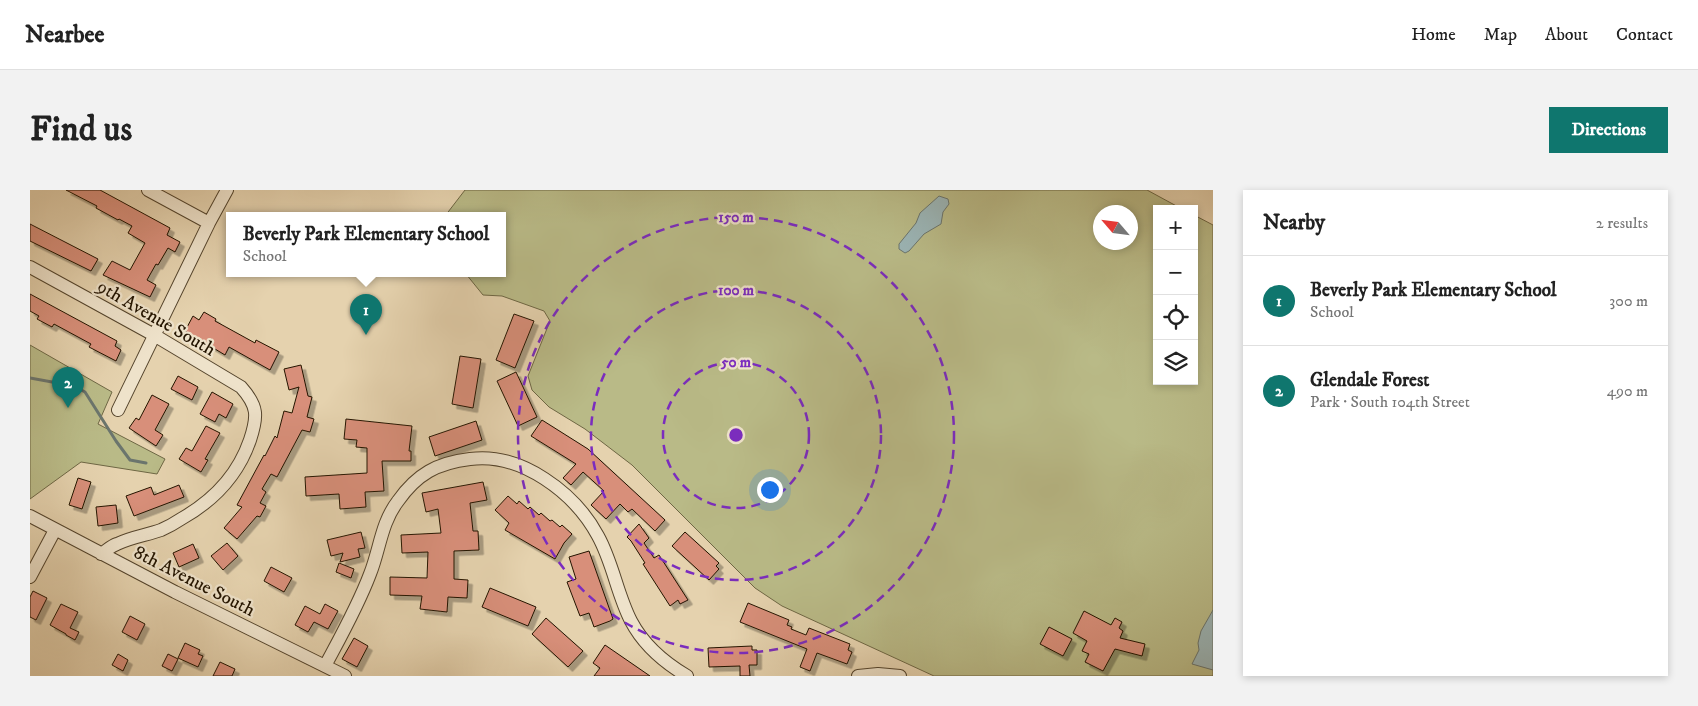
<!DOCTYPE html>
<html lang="en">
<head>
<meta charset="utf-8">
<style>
	:root { --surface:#fff; --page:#f2f2f2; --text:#222; --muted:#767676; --line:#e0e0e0; --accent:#0f766e }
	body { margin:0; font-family:"IM FELL DW Pica",serif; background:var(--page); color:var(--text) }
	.controls { position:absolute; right:15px; top:15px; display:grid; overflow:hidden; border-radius:0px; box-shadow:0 2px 8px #0003 }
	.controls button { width:45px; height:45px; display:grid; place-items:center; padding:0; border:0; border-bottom:1px solid var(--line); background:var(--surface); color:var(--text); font:25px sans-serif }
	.compass { position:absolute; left:1063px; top:15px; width:45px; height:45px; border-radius:50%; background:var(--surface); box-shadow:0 2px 8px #0003; rotate:298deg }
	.you { position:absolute; left:739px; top:299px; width:18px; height:18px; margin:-12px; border:4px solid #fff; border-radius:50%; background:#1a73e8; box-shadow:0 0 0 8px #1a73e833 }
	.badge { display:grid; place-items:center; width:32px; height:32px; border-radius:50%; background:var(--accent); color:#fff; font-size:16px; font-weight:700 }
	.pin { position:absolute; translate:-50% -41px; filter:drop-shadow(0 1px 2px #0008) }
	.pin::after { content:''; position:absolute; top:26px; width:18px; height:15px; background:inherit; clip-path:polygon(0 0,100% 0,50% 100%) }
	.popup { position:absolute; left:196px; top:22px; width:280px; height:65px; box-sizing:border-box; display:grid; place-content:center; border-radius:0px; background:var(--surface); filter:drop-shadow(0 1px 4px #0005); font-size:16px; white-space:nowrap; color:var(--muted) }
	.popup b { font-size:19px; color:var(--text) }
	.popup::after { content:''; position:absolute; left:50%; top:100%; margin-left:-10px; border:10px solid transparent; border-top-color:var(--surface) }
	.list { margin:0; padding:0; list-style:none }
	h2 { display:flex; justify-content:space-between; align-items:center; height:65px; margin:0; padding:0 20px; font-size:21px }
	h2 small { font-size:16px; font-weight:400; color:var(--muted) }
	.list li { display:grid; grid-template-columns:32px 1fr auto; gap:15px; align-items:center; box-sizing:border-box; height:90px; padding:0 20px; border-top:1px solid var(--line) }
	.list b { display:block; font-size:19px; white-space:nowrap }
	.list p { margin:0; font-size:16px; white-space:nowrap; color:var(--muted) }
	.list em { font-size:16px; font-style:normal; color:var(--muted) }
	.icon { flex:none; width:28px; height:28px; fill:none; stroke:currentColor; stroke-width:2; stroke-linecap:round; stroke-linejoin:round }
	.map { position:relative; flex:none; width:1183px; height:486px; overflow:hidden; border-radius:0px }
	header { display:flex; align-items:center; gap:30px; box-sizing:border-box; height:70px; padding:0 25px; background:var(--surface); border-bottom:1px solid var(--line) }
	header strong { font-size:24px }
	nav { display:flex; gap:28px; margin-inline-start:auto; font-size:18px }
	.intro { display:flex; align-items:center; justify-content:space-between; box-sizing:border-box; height:120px; padding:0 30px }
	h1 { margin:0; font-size:35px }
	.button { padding:12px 22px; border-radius:0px; background:var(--accent); color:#fff; font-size:18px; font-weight:700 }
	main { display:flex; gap:30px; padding:0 30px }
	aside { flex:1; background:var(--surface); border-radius:0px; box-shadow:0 2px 8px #0003 }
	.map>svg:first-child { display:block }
	.green { fill:#b9ba87; stroke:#6e6744; fill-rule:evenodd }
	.water { fill:#9bb5b6; stroke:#6b756d }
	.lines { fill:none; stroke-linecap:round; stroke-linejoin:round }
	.stream { stroke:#6b756d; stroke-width:3 }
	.building { fill:#d88f7a; stroke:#231400; filter:url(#shadow) }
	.minor-casing { stroke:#54442c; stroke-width:14 }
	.minor { stroke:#eee2ca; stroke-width:12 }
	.ring { fill:none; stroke:#7b2cbf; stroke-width:2.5; stroke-dasharray:9 6 }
	.labels { text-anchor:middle; stroke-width:4.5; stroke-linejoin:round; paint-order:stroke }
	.street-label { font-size:19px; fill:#231400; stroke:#eee2ca }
	.centre { fill:#7b2cbf; stroke:#eee2ca; stroke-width:2.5 }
	.ring-label { font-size:15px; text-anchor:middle; font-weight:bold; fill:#7b2cbf; stroke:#eee2ca; stroke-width:4.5; stroke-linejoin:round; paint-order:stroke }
</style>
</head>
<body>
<header>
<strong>Nearbee</strong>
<nav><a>Home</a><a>Map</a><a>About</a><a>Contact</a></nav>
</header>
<div class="intro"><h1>Find us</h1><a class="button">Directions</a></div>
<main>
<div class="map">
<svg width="1183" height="486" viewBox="0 0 1183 486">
	<defs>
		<filter id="shadow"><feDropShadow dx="4.5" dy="4.5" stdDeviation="0" flood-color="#0004"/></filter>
	</defs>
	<rect width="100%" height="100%" fill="#e5d2ae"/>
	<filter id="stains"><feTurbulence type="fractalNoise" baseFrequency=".004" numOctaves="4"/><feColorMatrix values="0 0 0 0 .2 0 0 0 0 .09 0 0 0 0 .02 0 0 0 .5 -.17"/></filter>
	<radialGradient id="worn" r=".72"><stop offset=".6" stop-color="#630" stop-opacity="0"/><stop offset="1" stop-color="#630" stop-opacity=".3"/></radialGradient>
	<path class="green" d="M435,0h682l35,19h-25v172h37v-166l19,10v451h-279l-152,-70 -27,-18 -123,-123 -47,-36 -36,-22 -17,-17 -4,-14 22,-55 -6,-10 -42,-15 -19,-1 -17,-21h36v-58h-57zM1070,22h30v30h-30z
		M0,155l82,47 -14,32 67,35 -8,15 -76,-12 -51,37z"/>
	<path class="water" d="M909,6l9,3 1,5 -6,8 -2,12 -17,10 -15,17 -4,2 -6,-4v-5l17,-21 4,-10z
		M1183,420v60l-21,-6 7,-14 -1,-7 3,-12z"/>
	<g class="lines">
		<path class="stream" d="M0,188l44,8 11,6 31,49 14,19 16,3"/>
	</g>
	<path class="building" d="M36,0h34l70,38 -3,7 13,7 -5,10 -7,-4 -10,17 -2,-1 -9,16 9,5 -6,12 -47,-22 9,-14 18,9 15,-27 -17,-10 4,-7 -13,-7 -1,1 -22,-12 1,-2z
		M0,34l68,35 -7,12 -61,-30z
		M0,104l87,47 -2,5 6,4 -5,11 -27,-14 2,-3 -37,-20 -2,3 -15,-8 2,-3 -9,-5z
		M174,122l12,7 -1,2 40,22 1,-3 23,12 -9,18 -41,-23 -4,8 -40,-24 8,-15 6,4z
		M484,124l20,7 -19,47 -19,-8z
		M430,166l21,3 -8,49 -21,-4z
		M271,175l7,31 4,1 -5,20 7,2 -4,13 -8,-2 -25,47 -6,-3 -9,15 4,3 -6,11 6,3 -6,11 -3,-1 -20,23 -13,-11 18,-21 -5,-2 27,-50 1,1 10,-20 2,2 7,-27 8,2 7,-26 -10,3 -5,-21z
		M486,182l21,45 -19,9 -21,-45z
		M148,186l20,11 -6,13 -21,-11z
		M182,202l21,12 -7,14 -7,-4 -4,8 -15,-8z
		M122,205l17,9 -14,26 8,5 -7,11 -27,-18 7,-10 3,2z
		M316,229l66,7 -3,25h2v10h-29l2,30 -19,1 1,15 -26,2 -1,-15 -33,2 -1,-19 62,-4v-25l-11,-1 1,-7 -13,-1z
		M512,230l46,29 77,71 -10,11 -23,-22 -4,3 -8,-8 -14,15 -15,-14 13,-14 -21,-19 -12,13 -8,-7 13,-14 -45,-28z
		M446,231l6,19 -47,16 -6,-19z
		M176,236l14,7 -15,26 3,1 -7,12 -22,-13 7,-11 6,3z
		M48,288l13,4 -9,27 -13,-4z
		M453,292l4,18 -17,3 3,28h5l1,19 -25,1v28l14,1 -1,18 -19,-1 -1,15 -27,-3 2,-13 -32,-1v-18l37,1 1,-26 -26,1 -1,-18 40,-2 -3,-24 -12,3 -4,-19z
		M149,295l5,12 -50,19 -8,-20 25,-9 3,8z
		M478,306l9,8 2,-3 9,8 2,-2 9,8 2,-2 9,8 2,-1 8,7 2,-2 10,9 -8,9 -9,16 -50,-29 4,-7 -14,-13z
		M86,315l2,18 -20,3 -2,-19z
		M609,334l10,14 -5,5 10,15 5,-3 29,45 -8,4 -2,-4 -8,6 -27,-42 2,-1 -14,-22 -4,-4z
		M331,342l4,16 -7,1 2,8 -20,5 3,-9 -12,3 -4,-16z
		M655,342l34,31 -3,3 3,3 -10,11 -37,-34z
		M197,353l11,13 -15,14 -12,-14z
		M163,354l6,14 -20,9 -6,-14z
		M559,361l24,68 -3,2 -16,6 -5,-14 -9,3 -13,-34 9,-3 -7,-22z
		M309,373l15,6 -3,9 -15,-6z
		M241,377l21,11 -8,14 -20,-11z
		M460,398l46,19 -8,19 -46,-19z
		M3,401l14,7 -11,22 -6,-3v-20z
		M718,413l41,17 -2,5 5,2 -1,2 15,6 3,-7 41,16 -2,6 4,2 -5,12 -30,-11 -7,18 -10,-4 7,-18 -67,-27z
		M31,414l17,8 -8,16 9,4 -4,8 -9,-5v-1l-16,-9z
		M295,414l13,7 -10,18 -14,-7 -6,10 -13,-7 10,-19 15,8z
		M1054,421l27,14 4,-7 7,4 -3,6 4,3 -3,7 25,6 -3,12 -27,-7 -12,22 -18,-9 4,-8 -7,-3 5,-10 -14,-8z
		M100,426l15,8 -8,16 -15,-8z
		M516,428l37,33 -15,16 -36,-33z
		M1019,437l23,12 -9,17 -23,-12z
		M324,448l14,8 -11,21 -15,-8z
		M155,453l15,7 -2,4 5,2 -5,11 -20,-9z
		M575,455l45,31h-56l6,-8 -7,-5z
		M722,456v4h5v15h-8l1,11h-10v-10l-31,1 -1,-19z
		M88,464l10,6 -5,11 -11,-6z
		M138,464l10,5 -6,12 -10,-5z
		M190,472l15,7 -3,7h-19z"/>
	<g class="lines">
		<defs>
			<path id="minor" d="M118,0l61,33
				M0,77l124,68 87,52c17,19 17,29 9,53 -12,35 -37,61 -69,79 -6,4 -13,8 -20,11 -14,5 -30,7 -44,14 -6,2 -11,7 -16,10
				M88,220l91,-187 18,-33
				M0,326l145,76 170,84
				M0,387l25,-47
				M295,476c16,-30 33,-60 45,-92 10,-25 11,-51 28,-73 19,-27 39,-38 72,-42 51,-7 105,34 128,77 15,27 19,58 33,85 12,23 34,42 56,55
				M828,486l20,-2 22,2"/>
		</defs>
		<use href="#minor" class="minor-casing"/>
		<use href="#minor" class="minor"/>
	</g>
	<g class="ring">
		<circle cx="706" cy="245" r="73"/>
		<circle cx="706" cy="245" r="145"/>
		<circle cx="706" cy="245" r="218"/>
	</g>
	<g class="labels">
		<g class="street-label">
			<text transform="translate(127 127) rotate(30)" y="7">9th Avenue South</text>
			<text transform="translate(165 390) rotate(27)" y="7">8th Avenue South</text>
		</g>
	</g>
	<circle cx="706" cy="245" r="8" class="centre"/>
	<g class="ring-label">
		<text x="706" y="32">150 m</text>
		<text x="706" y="105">100 m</text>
		<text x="706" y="177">50 m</text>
	</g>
	<rect width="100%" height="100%" filter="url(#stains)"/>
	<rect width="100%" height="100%" fill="url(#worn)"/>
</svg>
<div class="controls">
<button>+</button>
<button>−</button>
<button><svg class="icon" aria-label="locate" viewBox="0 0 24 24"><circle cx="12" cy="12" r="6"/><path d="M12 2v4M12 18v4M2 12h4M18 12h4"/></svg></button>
<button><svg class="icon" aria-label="layers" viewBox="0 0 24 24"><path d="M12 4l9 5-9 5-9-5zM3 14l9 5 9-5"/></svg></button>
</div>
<svg class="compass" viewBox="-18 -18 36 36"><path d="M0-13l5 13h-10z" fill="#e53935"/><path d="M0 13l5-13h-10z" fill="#767676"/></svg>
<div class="you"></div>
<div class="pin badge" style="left:336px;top:145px">1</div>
<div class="popup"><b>Beverly Park Elementary School</b>School</div>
<div class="pin badge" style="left:38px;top:218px">2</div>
</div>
<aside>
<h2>Nearby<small>2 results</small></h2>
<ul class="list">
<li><span class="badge">1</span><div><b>Beverly Park Elementary School</b><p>School</p></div><em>300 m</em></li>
<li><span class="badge">2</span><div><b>Glendale Forest</b><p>Park · South 104th Street</p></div><em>490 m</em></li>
</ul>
</aside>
</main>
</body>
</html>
